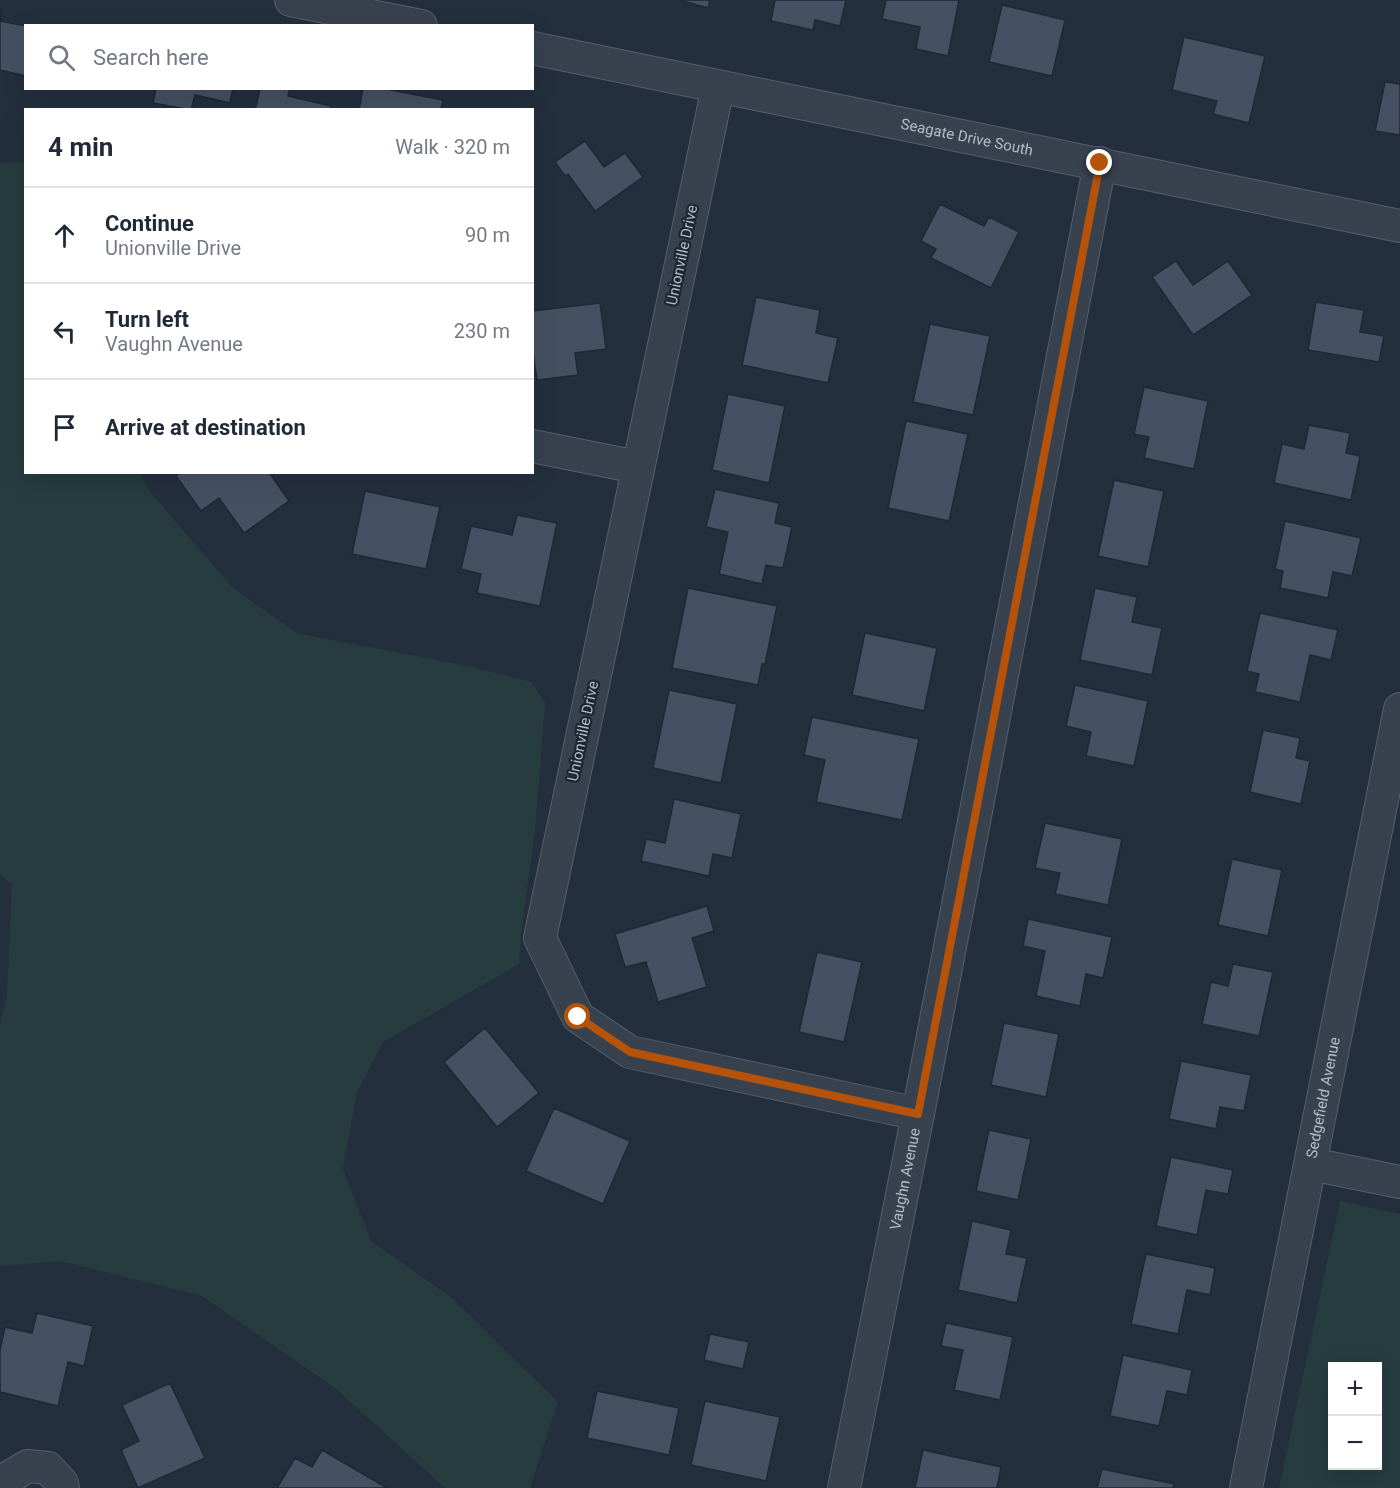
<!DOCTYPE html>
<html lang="en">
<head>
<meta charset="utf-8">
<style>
	:root { --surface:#fff; --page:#f6f6f7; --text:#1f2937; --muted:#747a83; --line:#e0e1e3 }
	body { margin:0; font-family:Roboto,sans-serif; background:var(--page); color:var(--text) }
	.controls { position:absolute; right:18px; bottom:18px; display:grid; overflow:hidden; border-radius:0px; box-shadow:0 6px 24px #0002 }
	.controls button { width:54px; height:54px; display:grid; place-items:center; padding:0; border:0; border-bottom:2px solid var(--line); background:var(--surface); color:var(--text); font:30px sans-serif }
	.stop { position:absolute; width:18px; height:18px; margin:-14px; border:4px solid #b45309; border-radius:50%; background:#fff }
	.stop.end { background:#b45309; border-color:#fff; box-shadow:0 2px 6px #0008 }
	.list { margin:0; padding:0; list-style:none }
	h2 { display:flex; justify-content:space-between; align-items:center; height:78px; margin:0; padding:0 24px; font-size:26px }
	h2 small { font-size:20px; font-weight:400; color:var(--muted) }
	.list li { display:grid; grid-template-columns:39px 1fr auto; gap:18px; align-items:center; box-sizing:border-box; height:96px; padding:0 24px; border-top:2px solid var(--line) }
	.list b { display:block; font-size:22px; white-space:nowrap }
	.list p { margin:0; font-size:20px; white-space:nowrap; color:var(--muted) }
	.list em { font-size:20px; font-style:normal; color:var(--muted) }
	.icon { flex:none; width:33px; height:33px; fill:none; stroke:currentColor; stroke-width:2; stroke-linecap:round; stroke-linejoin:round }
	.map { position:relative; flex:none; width:1400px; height:1488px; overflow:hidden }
	.search { position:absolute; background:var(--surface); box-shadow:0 6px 24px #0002; left:24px; top:24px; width:510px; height:66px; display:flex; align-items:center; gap:15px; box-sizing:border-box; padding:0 21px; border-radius:0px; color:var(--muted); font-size:22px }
	.panel { position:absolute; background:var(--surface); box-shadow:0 6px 24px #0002; left:24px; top:108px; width:510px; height:366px; border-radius:0px }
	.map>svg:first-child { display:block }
	.green { fill:#263c3f; fill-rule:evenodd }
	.building { fill:#455162; stroke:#1f2835; stroke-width:1.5 }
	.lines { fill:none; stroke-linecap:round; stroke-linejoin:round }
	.minor-casing { stroke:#565f6c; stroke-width:34 }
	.minor { stroke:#38414e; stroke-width:32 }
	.route { stroke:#b45309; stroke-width:8 }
	.labels { text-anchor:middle; stroke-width:4.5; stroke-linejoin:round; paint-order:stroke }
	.street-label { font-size:15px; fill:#b4bcc9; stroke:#1d2633 }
</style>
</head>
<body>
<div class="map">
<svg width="1400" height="1488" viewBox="0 0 1400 1488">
	<rect width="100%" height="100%" fill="#242f3e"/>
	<path class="green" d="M25,162l1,310 113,1 11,19 82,95 64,46 166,32 69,17 14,21 -10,129 -13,94 -3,38 -136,78 -26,50 -14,77 28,72 81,57 106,104 -28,86h-85l-110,-100 -133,-92 -141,-35 -61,5v-244l7,-25 5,-113 -12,-10v-711z
		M1340,1201l60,13v274h-121zM1332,1366h46v100h-46z"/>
	<path class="building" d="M679,0h31l-2,8z
		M775,0h71l-6,26 -25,-6 -2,10 -42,-9z
		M886,0h73l-11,56 -32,-7 4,-22 -38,-8z
		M1002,5l63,15 -13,56 -63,-14z
		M0,9l2,1 -2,11 26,5v50l-26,-6z
		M1184,37l81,19 -16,67 -36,-9 4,-13 -45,-11z
		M1385,82l15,2v51l-25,-4z
		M156,88h77l-3,15 -35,-8 -4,15 -38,-7z
		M260,88h30l-2,8 43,10v4h-76z
		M363,88h18l62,12 -2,10h-82z
		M585,141l19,26 21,-14 18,24 -48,34 -27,-37 -3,2 -10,-14z
		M940,204l44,22 5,-9 30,15 -28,56 -60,-30 5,-9 -15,-8z
		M1176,261l17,24 35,-24 24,34 -59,40 -41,-58z
		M756,297l64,13 -4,23 22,5 -10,45 -86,-18z
		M1316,302l48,8 -4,22 24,4 -5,26 -71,-12z
		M600,303l6,46 -31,4 3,22 -41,5 -5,-33v-36z
		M930,324l60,12 -17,79 -60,-13z
		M1144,387l64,14 -14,68 -50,-11 5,-21 -15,-3z
		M728,394l57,12 -16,77 -57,-13z
		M906,421l62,13 -19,87 -61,-13z
		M1309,425l41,8 -4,20 14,3 -9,44 -77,-17 8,-39 22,5z
		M180,472h89l20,29 -45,32 -25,-35 -18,13 -25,-35z
		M1114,480l50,11 -16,76 -50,-11z
		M715,489l64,14 -4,20 17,4 -9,41 -17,-3 -4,19 -43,-10 9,-42 -22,-5z
		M365,491l75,16 -14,62 -74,-15z
		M517,515l40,8 -17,83 -63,-13 4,-19 -20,-5 10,-43 41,9z
		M1285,521l76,17 -9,38 -19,-4 -5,26 -48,-10 3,-17 -8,-2z
		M688,588l89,18 -12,58h-3l-4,21 -86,-17z
		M1095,588l42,9 -5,25 30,6 -10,47 -72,-15z
		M1260,613l78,17 -7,30 -21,-5 -10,47 -45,-10 4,-18 -12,-3z
		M865,633l72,15 -13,63 -72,-16z
		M1075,685l73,16 -14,65 -48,-10 5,-24 -25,-6z
		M669,690l68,14 -16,79 -68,-15z
		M812,717l107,22 -17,81 -86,-18 9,-42 -21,-5z
		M1263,730l37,8 -4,20 14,3 -9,43 -51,-12z
		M674,799l67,15 -9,44 -19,-4 -4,22 -68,-15 5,-22 19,4z
		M1045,823l77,16 -14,66 -53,-11 5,-21 -25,-5z
		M1232,859l50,11 -14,66 -50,-11z
		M707,906l7,25 -22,7 15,49 -49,15 -12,-40 -21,5 -10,-33z
		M1028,919l84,18 -9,41 -17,-4 -6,32 -44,-10 9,-45 -22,-5z
		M817,952l45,10 -18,80 -45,-10z
		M1233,964l40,8 -14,64 -57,-12 9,-42 17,4z
		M1004,1023l55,11 -13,63 -55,-12z
		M485,1028l54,65 -42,34 -53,-65z
		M1181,1061l70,14 -7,36 -24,-4 -4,22 -47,-10z
		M554,1108l76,33 -27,63 -77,-33z
		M989,1130l42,9 -13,61 -42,-9z
		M1171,1157l62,13 -5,24 -22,-4 -9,45 -41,-9z
		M972,1221l39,9 -5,24 21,4 -10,45 -59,-13z
		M1146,1254l69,14 -5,27 -23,-5 -9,44 -47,-10z
		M37,1313l56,13 -9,40 -16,-4 -10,44 -58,-14v-42l5,-23 27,6z
		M946,1323l67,14 -13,63 -46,-10 9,-40 -22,-4z
		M710,1334l39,8 -6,27 -39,-9z
		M1123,1355l69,15 -5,25 -20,-4 -8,35 -49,-10z
		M170,1383l35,75 -67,30 -17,-38 18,-9 -17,-36z
		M597,1391l82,17 -10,47 -82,-17z
		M705,1401l75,16 -14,64 -75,-16z
		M322,1450l65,38h-110l18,-30 17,9z
		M923,1450l78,17 -4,21h-82z
		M1102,1469l72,15 -1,4h-76z"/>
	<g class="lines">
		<defs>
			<g id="minor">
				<path d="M291,0l130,26"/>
				<path id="s1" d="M532,48l868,178"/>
				<path d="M718,87l-178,851 38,79 52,35 288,62"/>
				<path d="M532,446l105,21"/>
				<path d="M1311,1164l89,18"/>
				<path d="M2,1488l4,-9 22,-13 20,2 14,15 1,5"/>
				<path id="s2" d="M844,1488l74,-374 182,-951"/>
				<path id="s3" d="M1246,1488l154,-779"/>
			</g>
		</defs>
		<use href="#minor" class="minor-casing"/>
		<use href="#minor" class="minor"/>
	</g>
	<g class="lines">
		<path class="route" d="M578,1017l52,35 288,62 182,-951"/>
	</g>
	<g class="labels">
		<g class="street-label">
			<text dy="5" stroke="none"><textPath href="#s1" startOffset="444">Seagate Drive South</textPath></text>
			<text transform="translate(682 255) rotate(-78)" y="5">Unionville Drive</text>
			<text transform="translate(583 731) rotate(-78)" y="5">Unionville Drive</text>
			<text dy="5" stroke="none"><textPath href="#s3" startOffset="398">Sedgefield Avenue</textPath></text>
			<text dy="5" stroke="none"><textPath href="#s2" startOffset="315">Vaughn Avenue</textPath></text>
		</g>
	</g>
</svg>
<div class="controls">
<button>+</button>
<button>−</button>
</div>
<div class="stop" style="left:578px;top:1017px"></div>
<div class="stop end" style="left:1100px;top:163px"></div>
<div class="search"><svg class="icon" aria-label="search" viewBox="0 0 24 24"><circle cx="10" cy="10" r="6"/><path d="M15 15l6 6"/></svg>Search here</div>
<section class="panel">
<h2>4 min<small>Walk · 320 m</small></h2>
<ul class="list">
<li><svg class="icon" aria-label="ahead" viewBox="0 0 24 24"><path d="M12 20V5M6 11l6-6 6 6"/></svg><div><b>Continue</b><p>Unionville Drive</p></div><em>90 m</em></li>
<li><svg class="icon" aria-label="left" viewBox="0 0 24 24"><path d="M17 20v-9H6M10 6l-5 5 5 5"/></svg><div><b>Turn left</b><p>Vaughn Avenue</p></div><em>230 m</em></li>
<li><svg class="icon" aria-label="arrive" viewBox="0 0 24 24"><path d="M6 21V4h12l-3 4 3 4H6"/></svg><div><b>Arrive at destination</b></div></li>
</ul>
</section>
</div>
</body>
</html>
